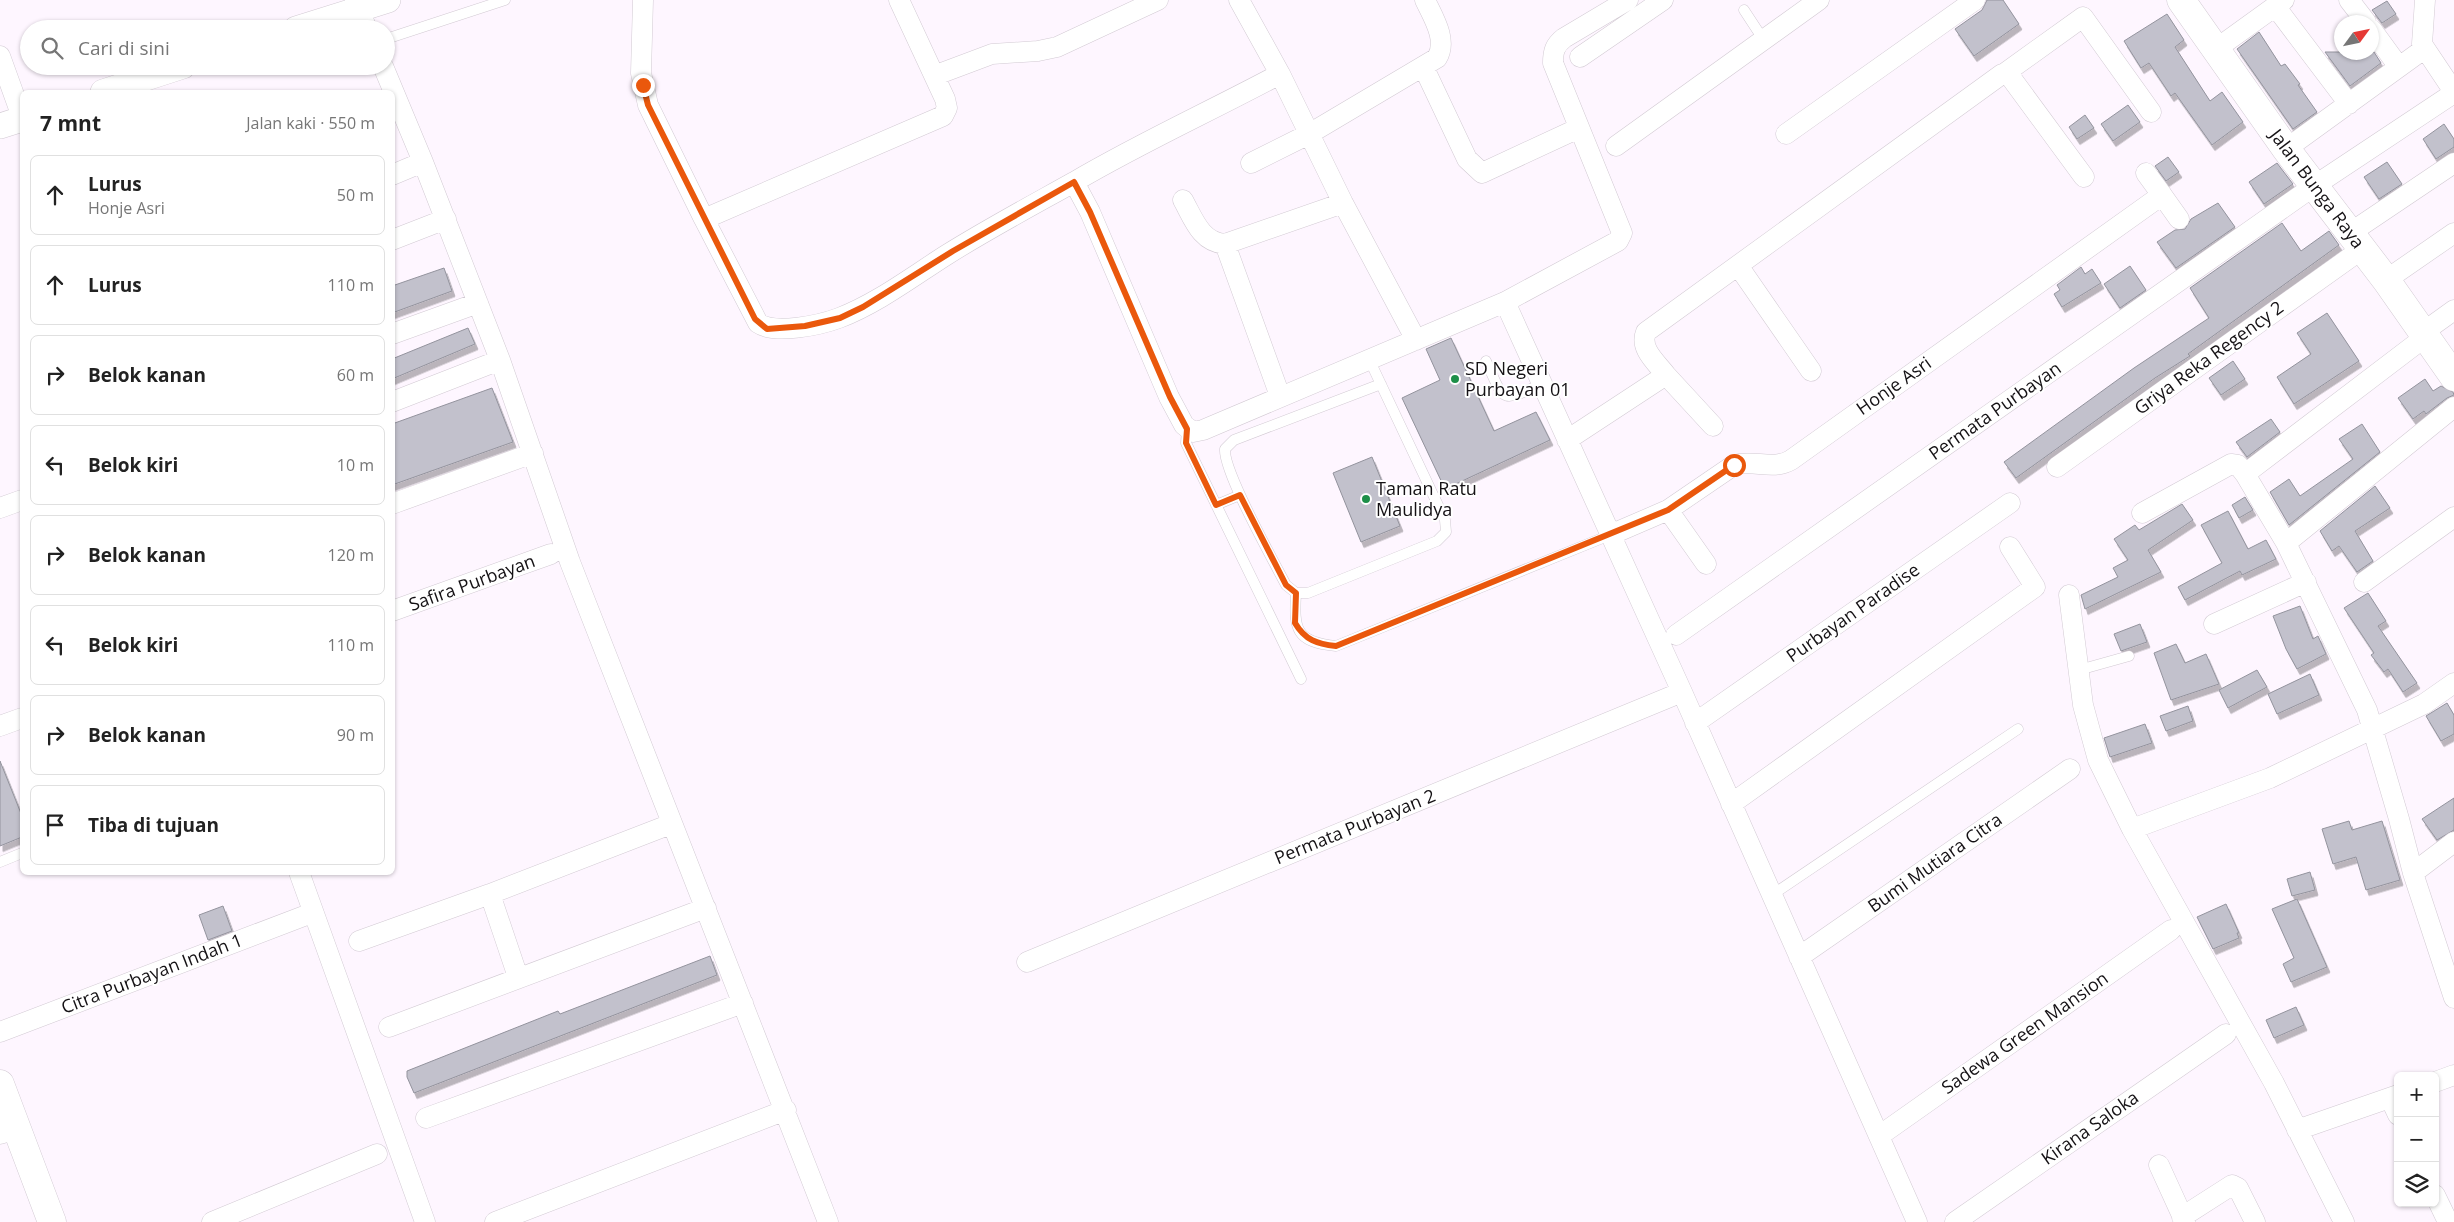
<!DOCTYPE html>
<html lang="id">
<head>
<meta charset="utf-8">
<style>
	:root { --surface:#fff; --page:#f2f2f2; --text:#222; --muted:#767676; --line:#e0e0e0 }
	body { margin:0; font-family:"Open Sans",sans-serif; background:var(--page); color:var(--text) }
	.controls { position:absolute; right:15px; bottom:15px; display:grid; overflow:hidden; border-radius:8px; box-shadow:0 1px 4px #0004 }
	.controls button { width:45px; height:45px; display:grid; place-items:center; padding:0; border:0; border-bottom:1px solid var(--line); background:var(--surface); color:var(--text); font:25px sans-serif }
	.compass { position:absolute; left:2334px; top:15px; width:45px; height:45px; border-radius:50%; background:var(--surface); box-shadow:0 1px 4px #0004; rotate:57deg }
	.stop { position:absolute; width:15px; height:15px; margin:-11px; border:4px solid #ea580c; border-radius:50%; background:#fff }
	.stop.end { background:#ea580c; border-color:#fff; box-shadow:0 1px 5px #0008 }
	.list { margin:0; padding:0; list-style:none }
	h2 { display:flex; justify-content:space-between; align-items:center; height:65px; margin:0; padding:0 20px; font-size:21px }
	h2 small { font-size:16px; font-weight:400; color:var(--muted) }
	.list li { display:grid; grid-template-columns:32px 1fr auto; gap:15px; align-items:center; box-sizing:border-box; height:80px; margin:0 10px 10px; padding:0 10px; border:1px solid var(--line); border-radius:8px }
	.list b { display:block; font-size:19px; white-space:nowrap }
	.list p { margin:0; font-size:16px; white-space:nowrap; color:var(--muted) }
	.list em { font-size:16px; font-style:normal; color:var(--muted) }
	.icon { flex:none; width:28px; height:28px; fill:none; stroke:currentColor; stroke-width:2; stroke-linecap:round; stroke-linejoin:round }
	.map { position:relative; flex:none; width:2454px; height:1222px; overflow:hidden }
	.search { position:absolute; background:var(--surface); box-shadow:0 1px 4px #0004; left:20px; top:20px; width:375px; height:55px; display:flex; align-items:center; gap:12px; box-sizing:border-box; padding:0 18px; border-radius:28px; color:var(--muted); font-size:19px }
	.panel { position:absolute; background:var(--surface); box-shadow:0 1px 4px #0004; left:20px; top:90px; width:375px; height:785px; border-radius:8px }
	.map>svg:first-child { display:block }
	.building { fill:#c2c1cc; stroke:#93939d; filter:url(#shadow) }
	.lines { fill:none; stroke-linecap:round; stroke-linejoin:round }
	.service-casing { stroke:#d2cad3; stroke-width:11 }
	.minor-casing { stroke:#d2cad3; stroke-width:21 }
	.tertiary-casing { stroke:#d2cad3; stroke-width:26 }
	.secondary-casing { stroke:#d2cad3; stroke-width:29 }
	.service { stroke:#fff; stroke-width:10 }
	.minor { stroke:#fff; stroke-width:20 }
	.tertiary { stroke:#fff; stroke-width:25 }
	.secondary { stroke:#fff; stroke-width:28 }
	.route { stroke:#ea580c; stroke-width:6 }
	.poi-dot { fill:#1d8f48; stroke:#fff; stroke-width:2 }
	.labels { text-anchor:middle; stroke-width:4; stroke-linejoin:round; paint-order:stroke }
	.street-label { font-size:18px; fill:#141114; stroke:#fff }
	.poi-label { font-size:18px; fill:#141114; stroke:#fff; text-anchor:start }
</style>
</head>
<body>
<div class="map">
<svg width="2454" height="1222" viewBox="0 0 2454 1222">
	<defs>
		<filter id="shadow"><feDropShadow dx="3" dy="5.5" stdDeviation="0" flood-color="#0004"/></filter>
	</defs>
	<rect width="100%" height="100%" fill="#fef6ff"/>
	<path class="building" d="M1987,0h16l16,24 -45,32 -19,-27 27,-19z
		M2387,1l9,13 -14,9 -10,-13z
		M2167,14l17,26 -9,7 35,54 12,-9 21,30 -31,23 -37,-52 -4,3 -22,-33 -8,5 -17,-27z
		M2259,32l22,34 4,-2 15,20 -2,1 19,27 -24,17 -56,-80z
		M2325,52h49l7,11 -31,23z
		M2128,105l12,17 -27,19 -12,-17z
		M2085,115l9,13 -17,11 -8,-12z
		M2444,124l10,15v8l-18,12 -13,-20z
		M2168,157l11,15 -13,9 -11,-15z
		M2387,162l15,22 -23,15 -15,-22z
		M2277,163l16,21 -29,20 -15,-22z
		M2218,203l17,24 -59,41 -19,-26 18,-12 10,-1 6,-10z
		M2282,223l19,28 28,-20 10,14 -151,109 2,2 -35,22 -139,100 -12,-16 130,-94 75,-50 -19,-30z
		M2130,266l16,24 -26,18 -16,-24z
		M2081,267l4,7 7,-5 9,14 -39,24 -8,-13 6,-4 -3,-5z
		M444,268l8,23 -60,22v-27z
		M2327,313l32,48 -65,43 -17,-27 34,-23 -14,-21z
		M468,328l7,16 -83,35v-20z
		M1451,338l43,93 42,-19 14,28 -105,49 -43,-91 38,-18 -14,-31z
		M2233,361l12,18 -24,16 -12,-17z
		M2425,379l8,12 8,-5 12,6 1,3 -7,3 -21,16 -2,-3 -11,8 -15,-21z
		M492,388l21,54 -121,43v-61z
		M2271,419l9,13 -33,25 -11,-15z
		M2362,424l18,28 -91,73 -19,-33 19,-13 11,17 53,-37 -14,-20z
		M1372,457l28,69 -39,16 -28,-69z
		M2375,486l15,22 -35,23 18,30 -16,11 -18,-26 -7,5 -12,-20z
		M2245,497l8,13 -14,8 -7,-13z
		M2182,504l11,16 -45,30 13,22 -76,37 -4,-14 37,-18 -5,-9 15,-8 -14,-21 21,-14 4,5z
		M2228,511l20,38 18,-9 10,19 -34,16 -2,-4 -55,29 -7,-13 44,-24 -21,-38z
		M2368,593l18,28 -8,5 39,57 -14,9 -15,-23 -4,3 -13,-17 3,-2 -30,-45z
		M2300,606l13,33 5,-3 8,18 -29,15 -11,-20 -13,-33z
		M2140,624l7,18 -26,9 -7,-17z
		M2176,644l9,19 21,-9 13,30 -48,16 -17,-47z
		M2257,670l10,17 -39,21 -9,-18z
		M2310,674l9,21 -42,19 -9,-20z
		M2447,703l7,12v19l-13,7 -15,-25z
		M2188,706l5,15 -27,10 -6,-15z
		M2145,724l7,19 -42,14 -6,-19z
		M0,761l22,55v21l-22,9z
		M2454,798v32l-17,10 -15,-21z
		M2349,821l3,9 30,-9 18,59 -34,10 -10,-33 -23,7 -11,-35z
		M2310,872l5,18 -23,6 -5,-17z
		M2297,899l30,68 -36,15 -8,-18 11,-6 -22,-49z
		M2226,904l13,29h-2l2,5 -26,11 -16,-32z
		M223,906l9,25 -24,9 -9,-25z
		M710,956l7,19 -303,118 -7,-16v-6l151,-60 2,3z
		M2296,1007l8,18 -30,13 -8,-18z"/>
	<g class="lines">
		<defs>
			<path id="service" d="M1744,10l19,29
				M386,39l119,-39
				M1369,359l76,161 1,12 -9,9 -129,52h-12l-10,-8c-13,-25 -63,-114 -61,-136l9,-9 147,-56
				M1486,361c19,41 13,42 56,23
				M1187,429l-1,14 115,236
				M1216,505l24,-10
				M1296,593c-2,36 -1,49 40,53l274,-111
				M2079,670l50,-14
				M0,862l22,-9
				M1772,895l246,-166"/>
			<path id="minor" d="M355,0l12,29
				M643,0l-2,73 7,32 56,114 54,104c17,12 62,2 81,-5 39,-15 74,-42 109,-64 40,-25 83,-48 126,-72l16,30 79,185 15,28 9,7 10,-2 302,-128 113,-61 4,-8 -69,-170c0,-12 2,-18 11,-25l64,-38
				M1239,0l41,74 63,129 73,137
				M2349,0l17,22
				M2425,0l-3,44 32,48
				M2275,6l74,98
				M2372,30l27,37
				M2216,49l68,-49
				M0,56l22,61
				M1580,57l83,-57
				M383,66l40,96 77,198 70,202 258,660
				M1424,68l43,91 15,14 97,-45
				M2005,73l78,-56 68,95
				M936,75l56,-21 46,-3 19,-4 101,-47
				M1786,134l189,-134
				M1616,146l203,-146
				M2286,149l138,-100
				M1251,163l58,-29 128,-76c11,-18 -4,-41 -12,-58
				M2146,173l16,22
				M392,175l31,-13
				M1074,182c66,-39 137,-71 206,-108
				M1183,200c11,20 18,42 42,44l55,152
				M704,219l239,-103 4,-8 -2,-9 -46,-99
				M2350,233l104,-70
				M392,240l54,-21
				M1225,244l118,-41
				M1739,267l72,104
				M2386,280l68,-47
				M1505,302l177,390 235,530
				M2422,333l32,-23
				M392,334l86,-31
				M1666,375l47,51
				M392,402l108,-42
				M1567,440l99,-65c-9,-12 -27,-26 -20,-43l356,-258 7,1 75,102
				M2057,467l305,-218
				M2245,474l180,-137
				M392,504l141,-51
				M0,508l22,-8
				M1668,510l38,54
				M2142,513l89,-49 7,1 7,9 41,69 81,167 32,109 14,54 41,125
				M1610,535l58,-25 66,-45c20,-6 38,6 57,-5l371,-265 17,24
				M2286,543l168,-136
				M2364,582l90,-65
				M2069,595l14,110 15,55 34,69 142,254 70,139
				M392,611l159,-57
				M2214,624l92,-42
				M1676,635l638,-449 140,-93
				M1695,723l315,-220
				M0,726l22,-8
				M1731,804l304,-217 -25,-40
				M2132,829l138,-51 154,-74 30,-21
				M299,872l126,350
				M2413,873l41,-31
				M490,894l28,83
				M359,941l131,-47 181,-70
				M1799,957l271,-188
				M1027,962l655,-270
				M389,1027l317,-119
				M0,1032l304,-116
				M2435,1082l19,-7
				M2390,1098l8,17
				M426,1118l317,-115
				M2297,1130l101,-35
				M0,1134l17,-5
				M1879,1136l292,-206
				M2159,1165l26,57
				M2435,1195l13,27
				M2182,1217l50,-32 6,3 17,34
				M212,1222l165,-68
				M495,1222l291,-112
				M1955,1222l271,-188"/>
			<path id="tertiary" d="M296,29l92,-29
				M103,92l80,-26
				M0,126l22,-7"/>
			<path id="secondary" d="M2181,0l105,149 100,131 68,97
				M0,1084l52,138"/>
		</defs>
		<use href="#service" class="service-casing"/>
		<use href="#minor" class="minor-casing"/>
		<use href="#tertiary" class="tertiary-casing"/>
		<use href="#secondary" class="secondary-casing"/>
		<use href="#service" class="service"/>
		<use href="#minor" class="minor"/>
		<use href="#tertiary" class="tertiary"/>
		<use href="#secondary" class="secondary"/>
	</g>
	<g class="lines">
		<path class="route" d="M643,85l5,20 107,214 12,10 38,-3 35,-8 23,-11 90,-56 121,-69 16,30 80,185 17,32 -1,14 30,62 24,-10 46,90 10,8 -1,30c10,17 22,21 41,23l332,-136 66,-45"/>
	</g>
	<g class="poi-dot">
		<circle cx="1455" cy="379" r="5"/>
		<circle cx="1366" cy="499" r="5"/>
	</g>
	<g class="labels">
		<g class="street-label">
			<text transform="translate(2317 189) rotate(53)" y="6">Jalan Bunga Raya</text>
			<text transform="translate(2209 358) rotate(-36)" y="6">Griya Reka Regency 2</text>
			<text transform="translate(1894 386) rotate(-35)" y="6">Honje Asri</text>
			<text transform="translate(1995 411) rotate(-35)" y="6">Permata Purbayan</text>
			<text transform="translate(472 583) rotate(-20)" y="6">Safira Purbayan</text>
			<text transform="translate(1853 613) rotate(-35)" y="6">Purbayan Paradise</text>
			<text transform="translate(1355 827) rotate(-22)" y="6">Permata Purbayan 2</text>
			<text transform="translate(1935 863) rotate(-35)" y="6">Bumi Mutiara Citra</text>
			<text transform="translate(152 974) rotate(-21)" y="6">Citra Purbayan Indah 1</text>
			<text transform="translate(2025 1033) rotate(-35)" y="6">Sadewa Green Mansion</text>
			<text transform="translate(2090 1128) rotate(-35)" y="6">Kirana Saloka</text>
		</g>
		<g class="poi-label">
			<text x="1465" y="375">SD Negeri<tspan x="1465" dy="21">Purbayan 01</tspan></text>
			<text x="1376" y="495">Taman Ratu<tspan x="1376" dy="21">Maulidya</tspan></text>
		</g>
	</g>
</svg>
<div class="controls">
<button>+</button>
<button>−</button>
<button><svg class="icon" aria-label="layers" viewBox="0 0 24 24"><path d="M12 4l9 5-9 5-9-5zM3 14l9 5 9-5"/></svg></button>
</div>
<svg class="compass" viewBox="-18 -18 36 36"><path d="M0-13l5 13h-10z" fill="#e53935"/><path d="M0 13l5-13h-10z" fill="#767676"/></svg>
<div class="stop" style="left:1734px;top:465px"></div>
<div class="stop end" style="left:643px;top:85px"></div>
<div class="search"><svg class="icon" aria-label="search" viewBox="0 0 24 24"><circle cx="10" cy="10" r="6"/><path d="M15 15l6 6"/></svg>Cari di sini</div>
<section class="panel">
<h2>7 mnt<small>Jalan kaki · 550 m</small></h2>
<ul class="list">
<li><svg class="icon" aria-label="ahead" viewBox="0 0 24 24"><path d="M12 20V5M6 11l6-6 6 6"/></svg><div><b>Lurus</b><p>Honje Asri</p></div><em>50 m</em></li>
<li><svg class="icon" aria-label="ahead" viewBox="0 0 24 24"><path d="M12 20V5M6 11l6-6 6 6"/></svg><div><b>Lurus</b></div><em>110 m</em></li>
<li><svg class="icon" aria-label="right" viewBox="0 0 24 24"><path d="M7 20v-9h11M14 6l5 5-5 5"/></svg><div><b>Belok kanan</b></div><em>60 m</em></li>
<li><svg class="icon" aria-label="left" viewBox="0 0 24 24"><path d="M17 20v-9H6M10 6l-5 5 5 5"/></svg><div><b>Belok kiri</b></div><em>10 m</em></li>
<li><svg class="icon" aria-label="right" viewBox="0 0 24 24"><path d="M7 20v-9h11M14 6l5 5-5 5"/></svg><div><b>Belok kanan</b></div><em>120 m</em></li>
<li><svg class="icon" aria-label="left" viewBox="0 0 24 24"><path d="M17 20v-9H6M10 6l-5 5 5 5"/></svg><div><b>Belok kiri</b></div><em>110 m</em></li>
<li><svg class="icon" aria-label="right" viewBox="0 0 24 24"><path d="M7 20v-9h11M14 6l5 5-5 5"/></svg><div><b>Belok kanan</b></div><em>90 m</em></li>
<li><svg class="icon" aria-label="arrive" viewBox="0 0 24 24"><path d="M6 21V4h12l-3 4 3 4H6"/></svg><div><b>Tiba di tujuan</b></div></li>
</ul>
</section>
</div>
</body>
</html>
